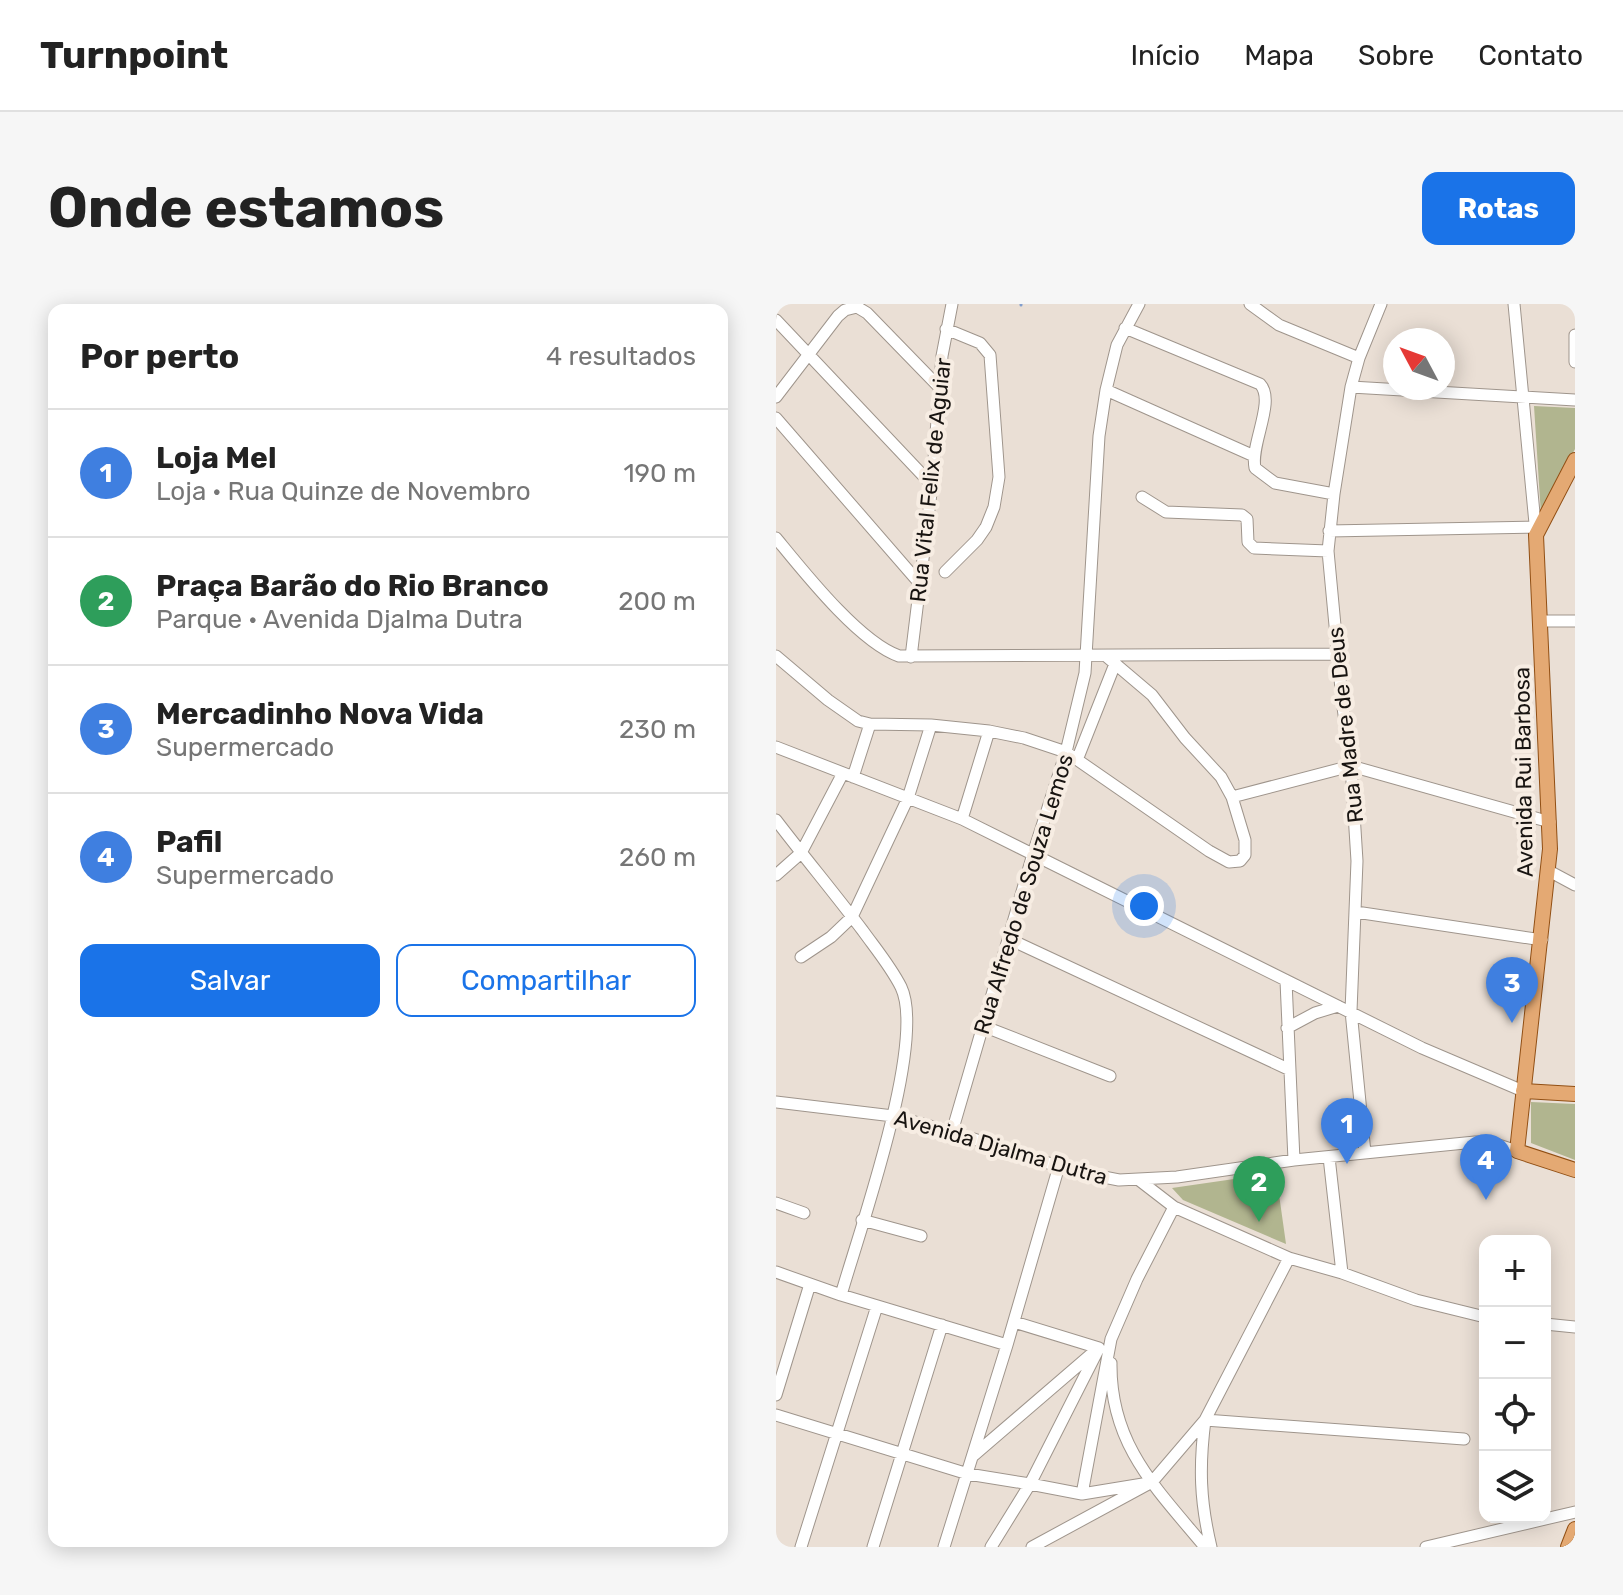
<!DOCTYPE html>
<html lang="pt">
<head>
<meta charset="utf-8">
<style>
	:root { --surface:#fff; --page:#f6f6f6; --text:#222; --muted:#767676; --line:#e0e0e0; --accent:#1a73e8 }
	body { margin:0; font-family:Rubik,sans-serif; background:var(--page); color:var(--text) }
	.controls { position:absolute; right:24px; bottom:24px; display:grid; overflow:hidden; border-radius:16px; box-shadow:0 4px 20px #0003 }
	.controls button { width:72px; height:72px; display:grid; place-items:center; padding:0; border:0; border-bottom:2px solid var(--line); background:var(--surface); color:var(--text); font:40px sans-serif }
	.compass { position:absolute; left:607px; top:24px; width:72px; height:72px; border-radius:50%; background:var(--surface); box-shadow:0 4px 20px #0003; rotate:311deg }
	.you { position:absolute; left:368px; top:602px; width:28px; height:28px; margin:-20px; border:6px solid #fff; border-radius:50%; background:#1a73e8; box-shadow:0 0 0 12px #1a73e833 }
	.badge { display:grid; place-items:center; width:52px; height:52px; border-radius:50%; background:var(--accent); color:#fff; font-size:26px; font-weight:700 }
	.pin { position:absolute; translate:-50% -66px; filter:drop-shadow(0 2px 4px #0008) }
	.pin::after { content:''; position:absolute; top:42px; width:28px; height:24px; background:inherit; clip-path:polygon(0 0,100% 0,50% 100%) }
	.list { margin:0; padding:0; list-style:none }
	h2 { display:flex; justify-content:space-between; align-items:center; height:104px; margin:0; padding:0 32px; font-size:34px }
	h2 small { font-size:26px; font-weight:400; color:var(--muted) }
	.list li { display:grid; grid-template-columns:52px 1fr auto; gap:24px; align-items:center; box-sizing:border-box; height:128px; padding:0 32px; border-top:2px solid var(--line) }
	.list b { display:block; font-size:30px; white-space:nowrap }
	.list p { margin:0; font-size:26px; white-space:nowrap; color:var(--muted) }
	.list em { font-size:26px; font-style:normal; color:var(--muted) }
	.actions { display:flex; gap:16px; padding:24px 32px }
	.actions a { flex:1; padding:18px 0; border:2px solid var(--accent); border-radius:16px; text-align:center; font-size:28px; color:var(--accent) }
	.actions .main { background:var(--accent); color:#fff }
	.icon { flex:none; width:44px; height:44px; fill:none; stroke:currentColor; stroke-width:2; stroke-linecap:round; stroke-linejoin:round }
	.map { position:relative; flex:none; width:799px; height:1243px; overflow:hidden; border-radius:16px }
	header { display:flex; align-items:center; gap:48px; box-sizing:border-box; height:112px; padding:0 40px; background:var(--surface); border-bottom:2px solid var(--line) }
	header strong { font-size:38px }
	nav { display:flex; gap:44px; margin-inline-start:auto; font-size:28px }
	.intro { display:flex; align-items:center; justify-content:space-between; box-sizing:border-box; height:192px; padding:0 48px }
	h1 { margin:0; font-size:56px }
	.button { padding:20px 36px; border-radius:16px; background:var(--accent); color:#fff; font-size:28px; font-weight:700 }
	main { display:flex; gap:48px; padding:0 48px }
	aside { flex:1; background:var(--surface); border-radius:16px; box-shadow:0 4px 20px #0003 }
	.map>svg:first-child { display:block }
	.green { fill:#b1b58f }
	.lines { fill:none; stroke-linecap:round; stroke-linejoin:round }
	.stream { stroke:#829ecc; stroke-width:3 }
	.minor-casing { stroke:#9f958c; stroke-width:13 }
	.major-casing { stroke:#914f14; stroke-width:16 }
	.minor { stroke:#fff; stroke-width:11 }
	.major { stroke:#e4a973; stroke-width:14 }
	.labels { text-anchor:middle; stroke-width:8; stroke-linejoin:round; paint-order:stroke }
	.street-label { font-size:22px; fill:#181411; stroke:#f7ede3 }
</style>
</head>
<body>
<header>
<strong>Turnpoint</strong>
<nav><a>Início</a><a>Mapa</a><a>Sobre</a><a>Contato</a></nav>
</header>
<div class="intro"><h1>Onde estamos</h1><a class="button">Rotas</a></div>
<main>
<aside>
<h2>Por perto<small>4 resultados</small></h2>
<ul class="list">
<li><span class="badge" style="background:#3f7fe0">1</span><div><b>Loja Mel</b><p>Loja · Rua Quinze de Novembro</p></div><em>190 m</em></li>
<li><span class="badge" style="background:#2e9e5b">2</span><div><b>Praça Barão do Rio Branco</b><p>Parque · Avenida Djalma Dutra</p></div><em>200 m</em></li>
<li><span class="badge" style="background:#3f7fe0">3</span><div><b>Mercadinho Nova Vida</b><p>Supermercado</p></div><em>230 m</em></li>
<li><span class="badge" style="background:#3f7fe0">4</span><div><b>Pafil</b><p>Supermercado</p></div><em>260 m</em></li>
</ul>
<div class="actions"><a class="main">Salvar</a><a>Compartilhar</a></div>
</aside>
<div class="map">
<svg width="799" height="1243" viewBox="0 0 799 1243">
	<rect width="100%" height="100%" fill="#eadfd5"/>
	<path class="green" d="M758,102l41,2v41l-34,66z
		M755,798l44,2v56l-44,-17z
		M500,869l10,71 -103,-44 -11,-12z"/>
	<g class="lines">
		<path class="stream" d="M245,0v1"/>
		<defs>
			<path id="minor" d="M474,0l29,21 80,33
				M738,0l22,230
				M0,16l156,165
				M349,24l135,56c16,17 -10,60 -5,84l20,15 59,11
				M799,31v27
				M575,83l224,13
				M330,86l148,66
				M0,93l62,-81 7,-6 12,-3 10,6 72,74
				M0,114l145,167
				M366,193l24,15 76,3 5,4 1,23 6,6 74,3
				M553,227l206,-4
				M0,234c28,34 83,104 123,118l439,-2
				M169,268l32,-32 9,-13 8,-20 5,-30 -9,-122 -10,-12 -34,-14
				M764,317h35
				M0,352l52,44 30,21 12,3 61,1 58,6 35,7 42,14 143,99 20,11 11,-1 5,-6v-15l-13,-43 -11,-20 -36,-39 -33,-43 -46,-39
				M135,353l21,-172 10,-129 10,-52
				M0,443l186,72 460,229 101,43
				M301,456l38,-96
				M77,473l17,-53
				M456,493l119,-31 199,56
				M186,515l27,-88
				M0,516c29,38 59,74 87,111 13,18 28,36 38,56 26,54 -42,245 -60,308
				M773,567l26,14
				M0,571l25,-22 42,-80
				M580,608l186,28
				M233,635l279,130
				M25,653l30,-20 21,-20 56,-119 23,-73
				M510,677l8,179
				M207,722l127,50
				M511,724l28,-15 23,-7
				M0,798l117,14 59,16 121,39 46,9 58,-3 117,-17 181,-18h14l28,9
				M176,828l81,-278 33,-102 19,-79 14,-237 7,-46 11,-45 22,-41
				M589,849l-14,-142 6,-150 -6,-95 -9,-66 -14,-149 6,-57 17,-107 8,-29 22,-54
				M553,853l13,116
				M363,876l35,27 115,51 53,15 74,27 69,17
				M0,899l28,10
				M86,916l59,16
				M0,968l65,23 166,50
				M238,1018l85,26 -69,136 52,10 61,-10
				M769,1020l30,3
				M335,1059c-1,82 46,126 94,184
				M0,1091l34,-111
				M0,1111l192,59 62,10 -39,63
				M429,1116l259,19
				M429,1116c-6,47 -5,81 6,127
				M198,1151l121,-104
				M306,1190l29,-155 26,-60 37,-72
				M25,1243l76,-241
				M97,1243l69,-222
				M168,1243l63,-202 52,-179
				M256,1243l120,-65 53,-62 84,-162
				M650,1243l149,-35"/>
			<path id="major" d="M799,156l-39,75 14,314 -33,302 58,19
				M747,787l52,3
				M792,1243l7,-18"/>
		</defs>
		<use href="#minor" class="minor-casing"/>
		<use href="#major" class="major-casing"/>
		<use href="#minor" class="minor"/>
		<use href="#major" class="major"/>
	</g>
	<g class="labels">
		<g class="street-label">
			<text transform="translate(154 176) rotate(-84)" y="8">Rua Vital Felix de Aguiar</text>
			<text transform="translate(569 421) rotate(-96)" y="8">Rua Madre de Deus</text>
			<text transform="translate(747 468) rotate(-91)" y="8">Avenida Rui Barbosa</text>
			<text transform="translate(247 590) rotate(-73)" y="8">Rua Alfredo de Souza Lemos</text>
			<text transform="translate(225 843) rotate(16)" y="8">Avenida Djalma Dutra</text>
		</g>
	</g>
</svg>
<div class="controls">
<button>+</button>
<button>−</button>
<button><svg class="icon" aria-label="locate" viewBox="0 0 24 24"><circle cx="12" cy="12" r="6"/><path d="M12 2v4M12 18v4M2 12h4M18 12h4"/></svg></button>
<button><svg class="icon" aria-label="layers" viewBox="0 0 24 24"><path d="M12 4l9 5-9 5-9-5zM3 14l9 5 9-5"/></svg></button>
</div>
<svg class="compass" viewBox="-18 -18 36 36"><path d="M0-13l5 13h-10z" fill="#e53935"/><path d="M0 13l5-13h-10z" fill="#767676"/></svg>
<div class="you"></div>
<div class="pin badge" style="left:571px;top:860px;background:#3f7fe0">1</div>
<div class="pin badge" style="left:483px;top:918px;background:#2e9e5b">2</div>
<div class="pin badge" style="left:736px;top:719px;background:#3f7fe0">3</div>
<div class="pin badge" style="left:710px;top:896px;background:#3f7fe0">4</div>
</div>
</main>
</body>
</html>
